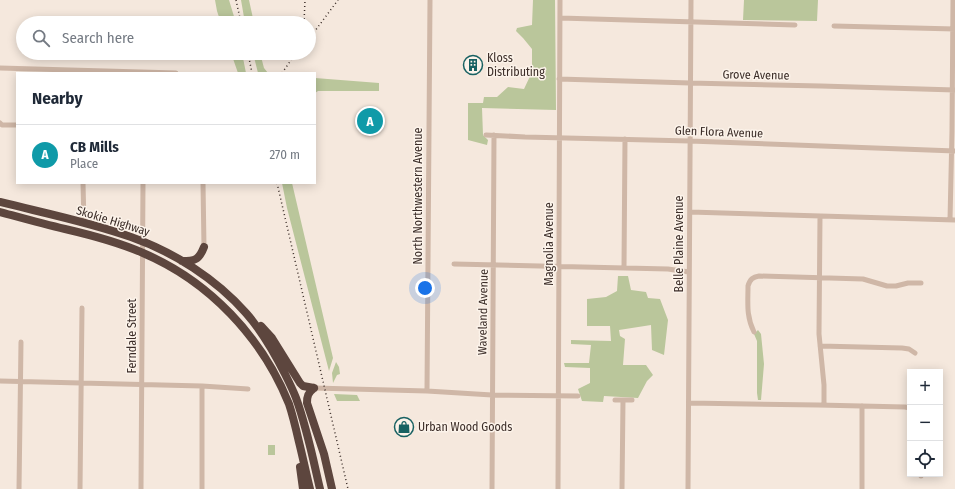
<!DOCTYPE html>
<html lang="en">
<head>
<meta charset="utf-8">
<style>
	:root { --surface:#fff; --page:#f2f2f3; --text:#1f2937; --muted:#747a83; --line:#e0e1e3; --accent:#1a73e8 }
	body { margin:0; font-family:"Fira Sans Condensed",sans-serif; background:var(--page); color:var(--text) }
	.controls { position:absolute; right:12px; bottom:12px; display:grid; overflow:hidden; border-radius:0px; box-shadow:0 2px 10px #0003 }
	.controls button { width:36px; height:36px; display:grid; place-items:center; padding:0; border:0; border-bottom:1px solid var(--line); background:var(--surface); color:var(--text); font:20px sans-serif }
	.you { position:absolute; left:425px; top:288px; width:14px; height:14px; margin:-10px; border:3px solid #fff; border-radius:50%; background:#1a73e8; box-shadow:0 0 0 6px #1a73e833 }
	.badge { display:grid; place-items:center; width:26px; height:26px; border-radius:50%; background:var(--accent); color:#fff; font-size:13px; font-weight:700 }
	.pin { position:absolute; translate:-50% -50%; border:2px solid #fff; box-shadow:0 1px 4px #0006 }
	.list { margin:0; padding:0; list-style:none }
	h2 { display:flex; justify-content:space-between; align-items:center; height:52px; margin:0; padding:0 16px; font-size:17px }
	h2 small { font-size:13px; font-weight:400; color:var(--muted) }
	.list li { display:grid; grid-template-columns:26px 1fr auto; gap:12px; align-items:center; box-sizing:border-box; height:60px; padding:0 16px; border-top:1px solid var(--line) }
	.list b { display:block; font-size:15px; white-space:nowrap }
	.list p { margin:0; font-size:13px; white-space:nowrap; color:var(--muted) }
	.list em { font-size:13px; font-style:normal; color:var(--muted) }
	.icon { flex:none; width:22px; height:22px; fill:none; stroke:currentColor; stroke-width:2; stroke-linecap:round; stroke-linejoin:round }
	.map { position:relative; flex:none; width:955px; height:489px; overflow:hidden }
	.search { position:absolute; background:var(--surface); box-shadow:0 2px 10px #0003; left:16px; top:16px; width:300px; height:44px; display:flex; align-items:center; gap:10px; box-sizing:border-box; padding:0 14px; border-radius:22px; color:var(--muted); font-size:15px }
	.panel { position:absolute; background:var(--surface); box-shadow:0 2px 10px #0003; left:16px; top:72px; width:300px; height:112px; border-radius:0px }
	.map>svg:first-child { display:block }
	.green { fill:#bac69b }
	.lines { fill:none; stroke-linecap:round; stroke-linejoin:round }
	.minor { stroke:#cfb7a7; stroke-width:5 }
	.highway { stroke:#5d463e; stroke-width:8 }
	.rail { stroke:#3b2d28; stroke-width:1.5; stroke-dasharray:1 3; stroke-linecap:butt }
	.labels { text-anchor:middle; stroke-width:3; stroke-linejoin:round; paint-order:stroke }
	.poi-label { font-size:12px; fill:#3b2d28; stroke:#fcf3ea; text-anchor:start }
	.street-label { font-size:12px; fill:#3b2d28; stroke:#fcf3ea }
</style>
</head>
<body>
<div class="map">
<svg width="955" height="489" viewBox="0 0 955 489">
	<rect width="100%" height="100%" fill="#f5e8dd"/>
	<path class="green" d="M215,0h14l7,23h-15l-4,-12z
		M241,0h8l5,23h-9z
		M533,0h22l1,110 -74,-2 1,27 5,5 -1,5 -19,-5v-37h15l1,-6h13l11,-10 16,2 8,-17v-23l-9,-11 -7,-7 1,-3 15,-3z
		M744,0h74l-1,21 -74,-1z
		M231,53h11l4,20h-8z
		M253,53h7l4,15 4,5h-10z
		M315,78l64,5v8h-61l-3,2z
		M282,183h10l41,175 -4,13 -42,-163z
		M618,276h10l3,14 15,2 2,6 12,1 8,21 -4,35 -12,-5 -1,-25 -32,5 1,6 5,3 -2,26h23l7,10 -6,6 -9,17 -34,-2 -1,6 -21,-1 -4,-12 12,-6v-15l-25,-1 -1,-4h25l2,-18 -20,-1v-4l40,1 -1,-15h-23v-27l19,-2 11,-6z
		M758,330l3,4 3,30 -3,36h-3l-1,-7v-52l-3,-7z
		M336,362l3,5 1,7 -3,1 -4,8 -1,-10z
		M334,394l23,1 3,6h-23z
		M268,445h7v10h-7z"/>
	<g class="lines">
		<path class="minor" d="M560,18l235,7
			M834,26l121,3
			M0,68l176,5
			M559,79l131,4 131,3 134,4
			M0,123l2,2h15
			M486,135l39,2 165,4 265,10
			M83,183l1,40
			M203,183l1,64
			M690,212l265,8
			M820,216l-1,118 5,51v20
			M950,220l2,-89 1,-131
			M454,264l214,5 21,3
			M624,268l1,-129
			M754,332c-8,-16 -6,-29 -6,-46 2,-7 5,-9 11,-10l104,3 24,7h9l12,-3h13
			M820,346l82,2 7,1 6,4
			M0,381l202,5 46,3
			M314,388l113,3 65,4 86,1
			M427,391l3,-391
			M615,400h17
			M689,403l129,2 87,2 5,1
			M921,476v-2
			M19,489l2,-147
			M80,489l2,-181
			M141,489l2,-306
			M202,489v-103
			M492,489l2,-354
			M558,489l2,-489
			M622,489l1,-89
			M688,489l3,-489
			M862,489v-83"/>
		<path class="highway" d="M0,202c44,11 89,20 131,35 43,15 85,42 115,76 16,18 28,39 39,61 4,8 8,16 11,24 11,30 17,61 24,91
			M0,212c22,6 43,12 65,17 26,6 53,13 78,24 66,28 119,84 146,151 4,12 7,25 10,38 4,16 7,31 11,47
			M182,261c13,0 17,-1 22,-14
			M261,326l11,12 28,45 3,3 11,2
			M314,388c-6,5 -7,8 -7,15l17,51 8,35
			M300,467l3,22"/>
		<path class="rail" d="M236,0l5,23
			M304,23l1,-23
			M309,39l29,-39
			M248,53l4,20
			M282,73l14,-20
			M277,183l71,306"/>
	</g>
	<defs>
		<symbol id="building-ring" viewBox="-11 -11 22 22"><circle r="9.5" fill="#fcf3ea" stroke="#186162" stroke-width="1.5"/><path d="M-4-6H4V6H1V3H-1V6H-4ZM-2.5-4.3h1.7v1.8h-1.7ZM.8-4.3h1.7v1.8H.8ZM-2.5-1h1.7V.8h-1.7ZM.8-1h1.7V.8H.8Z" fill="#186162"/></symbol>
		<symbol id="shop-ring" viewBox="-11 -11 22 22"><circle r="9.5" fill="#fcf3ea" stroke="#186162" stroke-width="1.5"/><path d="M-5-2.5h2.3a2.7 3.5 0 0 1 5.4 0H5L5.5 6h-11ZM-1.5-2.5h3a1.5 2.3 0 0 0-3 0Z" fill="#186162"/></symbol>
	</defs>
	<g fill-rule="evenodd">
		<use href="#building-ring" x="462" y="54" width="22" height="22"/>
		<use href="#shop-ring" x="393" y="416" width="22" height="22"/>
	</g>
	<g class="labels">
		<g class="poi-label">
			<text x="487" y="62">Kloss<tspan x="487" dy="14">Distributing</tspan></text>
			<text x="418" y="431">Urban Wood Goods</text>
		</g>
		<g class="street-label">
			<text transform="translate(756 75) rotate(1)" y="4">Grove Avenue</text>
			<text transform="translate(719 132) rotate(2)" y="4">Glen Flora Avenue</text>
			<text transform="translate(418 196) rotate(-90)" y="4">North Northwestern Avenue</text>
			<text transform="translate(113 221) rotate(17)" y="4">Skokie Highway</text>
			<text transform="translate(549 244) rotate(-90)" y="4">Magnolia Avenue</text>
			<text transform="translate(679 244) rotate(-90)" y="4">Belle Plaine Avenue</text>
			<text transform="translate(483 312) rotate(-89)" y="4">Waveland Avenue</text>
			<text transform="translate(132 336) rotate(-90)" y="4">Ferndale Street</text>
		</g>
	</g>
</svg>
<div class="controls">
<button>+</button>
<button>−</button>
<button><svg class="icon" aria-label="locate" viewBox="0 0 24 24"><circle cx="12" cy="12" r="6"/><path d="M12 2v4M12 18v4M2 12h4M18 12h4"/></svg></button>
</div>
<div class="you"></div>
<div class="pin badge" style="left:370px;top:121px;background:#0f9aa8">A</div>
<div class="search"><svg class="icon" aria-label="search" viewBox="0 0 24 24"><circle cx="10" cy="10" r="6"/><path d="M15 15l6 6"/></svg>Search here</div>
<section class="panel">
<h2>Nearby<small></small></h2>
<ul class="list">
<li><span class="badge" style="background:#0f9aa8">A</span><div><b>CB Mills</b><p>Place</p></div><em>270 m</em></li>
</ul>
</section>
</div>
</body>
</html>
